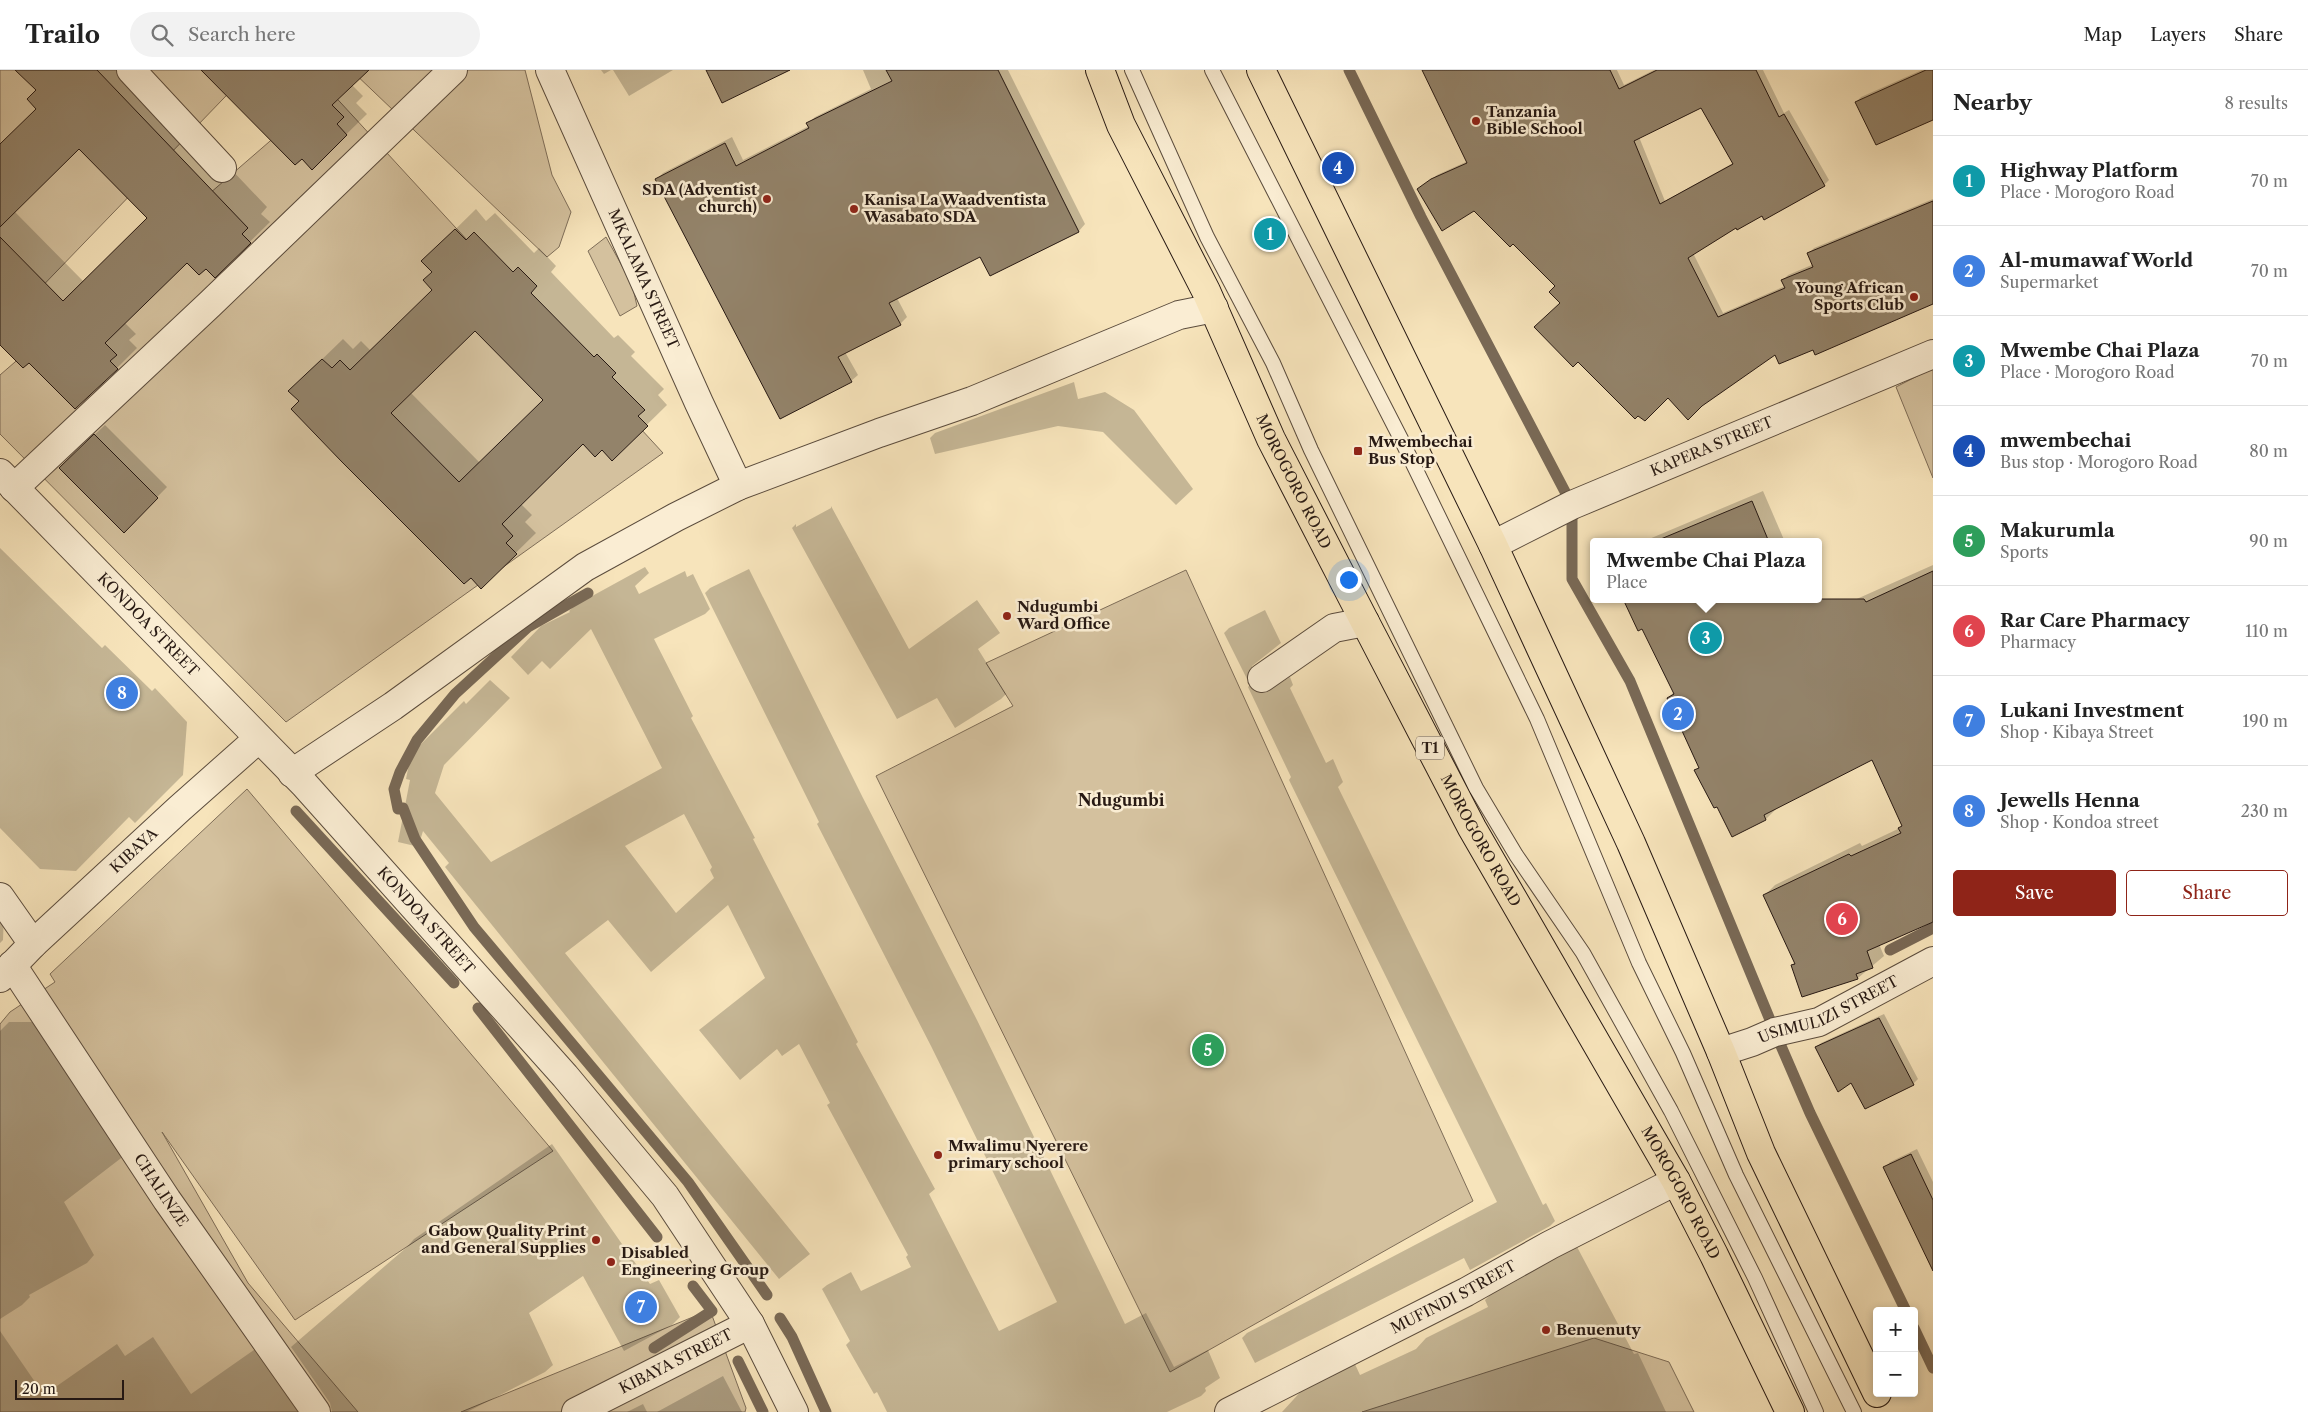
<!DOCTYPE html>
<html lang="en">
<head>
<meta charset="utf-8">
<style>
	:root { --surface:#fff; --page:#f2f2f2; --text:#222; --muted:#767676; --line:#e0e0e0; --accent:#8f2418 }
	body { margin:0; font-family:"Libre Caslon Text",serif; background:var(--page); color:var(--text) }
	.controls { position:absolute; right:15px; bottom:15px; display:grid; overflow:hidden; border-radius:5px; box-shadow:0 2px 8px #0003 }
	.controls button { width:45px; height:45px; display:grid; place-items:center; padding:0; border:0; border-bottom:1px solid var(--line); background:var(--surface); color:var(--text); font:25px sans-serif }
	.scale { position:absolute; left:15px; bottom:12px; width:109px; box-sizing:border-box; padding-left:5px; border:2px solid #271913; border-top:0; font-size:14px; line-height:18px; white-space:nowrap; color:#271913; -webkit-text-stroke:4px #faedd3; paint-order:stroke }
	.you { position:absolute; left:1348px; top:509px; width:18px; height:18px; margin:-12px; border:4px solid #fff; border-radius:50%; background:#1a73e8; box-shadow:0 0 0 8px #1a73e833 }
	.badge { display:grid; place-items:center; width:32px; height:32px; border-radius:50%; background:var(--accent); color:#fff; font-size:16px; font-weight:700 }
	.pin { position:absolute; translate:-50% -50%; border:2px solid #fff; box-shadow:0 1px 5px #0006 }
	.popup { position:absolute; left:1590px; top:468px; width:232px; height:65px; box-sizing:border-box; display:grid; place-content:center; border-radius:5px; background:var(--surface); filter:drop-shadow(0 1px 4px #0005); font-size:16px; white-space:nowrap; color:var(--muted) }
	.popup b { font-size:19px; color:var(--text) }
	.popup::after { content:''; position:absolute; left:50%; top:100%; margin-left:-10px; border:10px solid transparent; border-top-color:var(--surface) }
	.list { margin:0; padding:0; list-style:none }
	h2 { display:flex; justify-content:space-between; align-items:center; height:65px; margin:0; padding:0 20px; font-size:21px }
	h2 small { font-size:16px; font-weight:400; color:var(--muted) }
	.list li { display:grid; grid-template-columns:32px 1fr auto; gap:15px; align-items:center; box-sizing:border-box; height:90px; padding:0 20px; border-top:1px solid var(--line) }
	.list b { display:block; font-size:19px; white-space:nowrap }
	.list p { margin:0; font-size:16px; white-space:nowrap; color:var(--muted) }
	.list em { font-size:16px; font-style:normal; color:var(--muted) }
	.actions { display:flex; gap:10px; padding:15px 20px }
	.actions a { flex:1; padding:11px 0; border:1px solid var(--accent); border-radius:5px; text-align:center; font-size:18px; color:var(--accent) }
	.actions .main { background:var(--accent); color:#fff }
	.icon { flex:none; width:28px; height:28px; fill:none; stroke:currentColor; stroke-width:2; stroke-linecap:round; stroke-linejoin:round }
	.map { position:relative; flex:none; width:1933px; height:1342px; overflow:hidden }
	header { display:flex; align-items:center; gap:30px; box-sizing:border-box; height:70px; padding:0 25px; background:var(--surface); border-bottom:1px solid var(--line) }
	header strong { font-size:24px }
	nav { display:flex; gap:28px; margin-inline-start:auto; font-size:18px }
	.search { width:350px; height:45px; background:var(--page); display:flex; align-items:center; gap:12px; box-sizing:border-box; padding:0 18px; border-radius:28px; color:var(--muted); font-size:19px }
	main { display:flex }
	aside { flex:1; background:var(--surface) }
	.map>svg:first-child { display:block }
	.green { fill:#d4c19e; stroke:#7e6d58 }
	.shadow { fill:#0003; fill-rule:evenodd }
	.lines { fill:none; stroke-linecap:round; stroke-linejoin:round }
	.stream { stroke:#796956; stroke-width:11 }
	.building { fill:#93836a; stroke:#271913; fill-rule:evenodd }
	.service-casing { stroke:#5b4c3d; stroke-width:16 }
	.minor-casing { stroke:#5b4c3d; stroke-width:30 }
	.tertiary-casing { stroke:#5b4c3d; stroke-width:30 }
	.trunk-casing { stroke:#271913; stroke-width:30 }
	.service { stroke:#faedd3; stroke-width:14 }
	.minor { stroke:#faedd3; stroke-width:28 }
	.tertiary { stroke:#faedd3; stroke-width:28 }
	.trunk { stroke:#f7e4bb; stroke-width:28 }
	.poi-dot { fill:#8f2418; stroke:#faedd3; stroke-width:2 }
	.labels { text-anchor:middle; stroke-width:5; stroke-linejoin:round; paint-order:stroke }
	.shield { fill:#faedd3; stroke:#66594d; stroke-width:1 }
	.shield-label { font-size:14px; font-weight:bold; fill:#271913 }
	.poi-label { font-size:15px; font-weight:bold; fill:#271913; stroke:#faedd3; text-anchor:start }
	.street-label { font-size:15px; fill:#271913; stroke:#faedd3 }
	.neighbourhood-label { font-size:16px; font-weight:bold; fill:#271913; stroke:#faedd3 }
</style>
</head>
<body>
<header>
<strong>Trailo</strong>
<div class="search"><svg class="icon" aria-label="search" viewBox="0 0 24 24"><circle cx="10" cy="10" r="6"/><path d="M15 15l6 6"/></svg>Search here</div>
<nav><a>Map</a><a>Layers</a><a>Share</a></nav>
</header>
<main>
<div class="map">
<svg width="1933" height="1342" viewBox="0 0 1933 1342">
	<rect width="100%" height="100%" fill="#f7e4bb"/>
	<filter id="stains"><feTurbulence type="fractalNoise" baseFrequency=".004" numOctaves="4"/><feColorMatrix values="0 0 0 0 .2 0 0 0 0 .09 0 0 0 0 .02 0 0 0 .5 -.17"/></filter>
	<radialGradient id="worn" r=".72"><stop offset=".6" stop-color="#630" stop-opacity="0"/><stop offset="1" stop-color="#630" stop-opacity=".3"/></radialGradient>
	<path class="green" d="M0,0h251l-251,260z
		M351,0h174l27,105 19,37 -12,35 -12,10z
		M329,20l334,363 -377,269 -286,-288v-59z
		M606,167l26,47 5,22 -17,10 -32,-65z
		M1933,298v110l-37,-91z
		M1186,500l287,631 -303,171 -294,-596 137,-70 -27,-43z
		M247,719l306,362 -258,169 -133,-188 86,151 110,129h-358v-388l10,-12 45,-30 -5,-8z
		M710,1240l36,98 -1,4h-284z
		M1594,1268l75,24 25,50h-332z"/>
	<path class="shadow" d="M37,0h100l130,137 -6,7 9,8 -55,54 -9,-9 -19,-6 -63,61 12,12 -7,6 8,8 -20,20 -117,-36v-187l38,-37zM79,77l70,70 -65,65 -70,-71z
		M203,0h164l-15,15 11,11 -7,7 11,11 -55,54z
		M601,0h10l-7,4z
		M613,0h60l-44,26z
		M863,0h145l77,154 -6,7 -89,44 -9,-19 -84,42 10,19 -7,7 -55,28 13,23 -7,6 -194,-202 6,-6 69,-36 11,23 66,-34 -1,-2 7,-7 56,-28z
		M1424,0h193l7,15 30,-15h109l21,43 5,-3 40,70 -5,5 -87,41 -44,27 30,60 62,-27 -2,-6 5,-5 26,-11 -5,-11 5,-5 119,-49v104l-120,45 -38,5 -107,44 -90,-37 -21,-74 -44,-44 -39,-32 -55,-21 18,-14 31,-14zM1701,36l32,57 -68,38 -26,-64z
		M1922,0h11v48l-77,-16 5,-5z
		M476,139l10,12 9,-8 39,40 5,-5 17,18 -5,6 63,66 4,-3 17,17 -4,4 33,33 -6,6 9,10 -55,54 -10,-10 -19,-6 -62,61 11,11 -7,7 11,11 -55,54 -181,-186 10,-30 33,-32 10,10 8,-8 10,10 63,-61 -1,-18 -10,-11zM475,259l70,71 -65,63 -69,-70z
		M1074,312l4,17 27,-7 29,18 59,79 -17,16 -73,-73 -45,-6 -123,28 -5,-16 5,-5z
		M105,355l62,62 -43,44 -53,-74z
		M1763,421l22,51h-143z
		M831,436l78,143 68,-49 23,33 -22,16 28,45 -5,5 -46,29 -18,-30 -40,21 -105,-191 4,-4v3l35,-19z
		M0,478l102,100 3,-3 47,46 3,-3 32,34 -4,53 -48,48 -6,-6 -53,54 -36,-2 -40,-41z
		M1933,495v347l-54,32 5,12 -26,22 -56,17 -10,-30 3,-3 -31,-66 11,-11 85,-42 2,3 38,-18 3,-3 -31,-66 -95,49 -11,11 -49,-14 -21,-35 4,-4 -32,-68 6,-6 -31,-64 -19,-29 190,19z
		M645,497l4,6 -14,13 4,8 46,-23 2,6 6,-3 17,35 -5,5 -51,25 39,77 -2,2 64,120 -2,1 105,203 -2,2 79,145 -6,5 70,137 58,-29 -126,-256 -114,-222 2,-2 -114,-229 5,-5 39,-19 114,229 114,222 148,304 21,-11 28,54 34,-17 12,28 -15,10 1,3 -5,5 -34,16h-280l-10,-20 -3,2 -28,-49 4,-4 -28,-52 5,-4 24,-13 10,19 50,-24 -5,-10 2,-2 -81,-150 3,-2 -31,-59 -17,12 -5,-7 -37,31 -41,-50 66,-52 -37,-73 -77,67 -43,-52 -43,33 245,301 -31,25 -334,-412 4,-4 -26,-32 -3,10 -5,5 -17,-4 12,-62 -4,-1 5,-25 53,-53 2,3 24,-24 20,18 -66,67 -9,28 56,69 171,-94 -71,-139 -41,40 -8,-8 -14,14 -17,-18 30,-31 29,-14 -1,-1 5,-5zM684,744l28,53 -2,3 4,8 -38,35 -51,-67z
		M1265,540l16,33 -29,23v11l-4,4 -24,-48 5,-5z
		M1290,607l3,8 -3,3 36,75 7,-4 10,23 -5,5 205,418 3,-2 9,18 -5,5 -80,44 -6,-12 -209,105 -13,-25 5,-5 250,-131 -208,-422 2,-3 -43,-90 5,-5 17,7z
		M0,838l4,5 -1,27 -3,3z
		M1884,944l34,65 -5,5 -61,-2 -36,-35 5,-4z
		M9,952h30l90,130 -65,50 30,53 -7,8 -58,32 1,2 -8,8 -22,14v-288z
		M552,1074l98,140 9,-4 21,37 -8,8 -48,26 -41,-75 -54,37 24,52 -8,7 -78,40h-135l-2,-9 -39,-56 116,-100 7,-8z
		M1917,1079l16,33v86l-48,-100 5,-6z
		M1576,1175l58,109 4,-1 28,59h-384l22,-24 50,-26 6,13 56,-26 10,-11 62,-31 -3,-7 10,-10z
		M0,1261l44,64 73,-51 8,12 28,-19 38,57 70,-49 49,67h-310z
		M723,1306l19,36h-85z
		M643,1334l4,8h-20z"/>
	<g class="lines">
		<path class="stream" d="M1349,0l72,147 151,288v74l58,102 145,351 35,81 96,198
			M588,523l-60,34 -73,67 -38,46 -17,32 -6,17 4,20 5,-1 12,31 59,88 214,255 79,113
			M296,741l158,172
			M1890,880l43,-22
			M478,938l179,229
			M780,1248l12,19 34,75
			M1914,1258l19,40
			M654,1278l58,-37 -19,-25
			M738,1291l25,51"/>
	</g>
	<path class="building" d="M15,0h82l151,158 -6,6 9,9 -36,35 -9,-9 -7,6 -12,-12 -82,80 12,12 -7,6 8,8 -43,40 -46,-46 -6,5 -23,-23v-108l63,64 84,-83 -68,-69 -79,78v-83l36,-35 -9,-10 9,-9z
		M201,0h168l-37,35 12,12 -7,7 10,11 -35,35 -10,-11 -7,6z
		M706,0h84l-68,33z
		M886,0h112l81,162 -89,44 -10,-19 -91,46 12,22 -63,32 14,25 -72,37 -125,-240 70,-36 11,23 73,-38 -3,-5 86,-42z
		M1422,0h188l9,19 38,-19h99l23,47 5,-3 41,72 -61,34 -2,-4 -25,14 -1,-2 -48,30 30,59 67,-29 -4,-8 32,-13 -6,-14 126,-52v103l-118,51 -2,-5 -34,14 -4,-9 -73,51 -14,14 -20,-22 -23,23 -7,-5 -3,3 -57,-57 -5,5 -39,-40 26,-24 -11,-11 6,-6 -42,-42 -3,3 -36,-36 -32,20 -25,-42 14,-10 36,-16zM1701,38l32,56 -73,40 -26,-63z
		M1926,0h7v50l-57,25 -21,-43z
		M455,159l11,11 8,-8 39,40 5,-5 19,19 -6,7 63,64 3,-3 19,19 -4,4 33,33 -7,6 10,10 -36,35 -10,-11 -7,7 -12,-13 -81,80 11,12 -7,7 11,11 -36,35 -10,-11 -7,6 -122,-122 -51,-53 8,-8 -11,-10 34,-32 10,9 8,-8 10,10 82,-80 -9,-10 9,-8 -11,-11zM475,261l68,69 -84,82 -68,-69z
		M94,364l64,64 -34,35 -65,-65z
		M1752,431l17,41h-113v-1z
		M1933,501v351l-66,29 6,17 -17,6 2,5 -56,18 -11,-32 4,-1 -32,-69 86,-41 2,2 50,-23 -3,-5 4,-2 -30,-66 -108,55 2,5 -34,17 -15,-30 -3,1 -20,-38 5,-2 -32,-70 7,-4 -32,-65 -4,2 -15,-32h241l2,3z
		M1879,948l35,67 -49,24 -14,-26 -13,9 -23,-45z
		M1911,1084l22,46v71l-50,-104z"/>
	<g class="lines">
		<defs>
			<path id="service" d="M1132,0l75,167 66,126 38,87 165,338 40,67 67,98 88,158 84,167 61,134
				M1212,0l189,369 136,280 102,244 44,90 53,122 118,237"/>
			<g id="minor">
				<path d="M131,0l91,98"/>
				<path id="s1" d="M550,0l149,333 39,83"/>
				<path d="M14,418l196,-184 243,-234"/>
				<path id="s2" d="M1493,475l79,-40 361,-151"/>
				<path d="M1262,608l72,-50 31,-6"/>
				<path d="M292,703l101,-67 192,-139 91,-50 62,-31 141,-53 93,-32 207,-86 35,-7"/>
				<path d="M0,827l33,47"/>
				<path id="s3" d="M12,895l155,235 149,212"/>
				<path id="s4" d="M0,908l33,-34 146,-135 79,-70"/>
				<path id="s5" d="M1721,982l31,-10 23,-10 44,-10 114,-61"/>
				<path id="s6" d="M576,1342l174,-88"/>
				<path id="s7" d="M1229,1342l237,-120 84,-47 126,-64"/>
			</g>
			<g id="tertiary">
				<path id="s8" d="M0,403l304,311 261,292 100,120 85,128 44,88"/>
			</g>
			<g id="trunk">
				<path id="s9" d="M1100,0l21,55 85,166 65,148 94,183 107,206 204,353 38,74 76,157"/>
				<path d="M1261,0l232,475 138,298 90,209 40,101 116,240"/>
			</g>
		</defs>
		<use href="#service" class="service-casing"/>
		<use href="#minor" class="minor-casing"/>
		<use href="#tertiary" class="tertiary-casing"/>
		<use href="#trunk" class="trunk-casing"/>
		<use href="#service" class="service"/>
		<use href="#minor" class="minor"/>
		<use href="#tertiary" class="tertiary"/>
		<use href="#trunk" class="trunk"/>
	</g>
	<g class="poi-dot">
		<circle cx="1476" cy="51" r="5"/>
		<circle cx="767" cy="129" r="5"/>
		<circle cx="854" cy="139" r="5"/>
		<circle cx="1914" cy="227" r="5"/>
		<rect x="1353" y="376" width="10" height="10" rx="2.5"/>
		<circle cx="1007" cy="546" r="5"/>
		<circle cx="938" cy="1085" r="5"/>
		<circle cx="596" cy="1170" r="5"/>
		<circle cx="611" cy="1192" r="5"/>
		<circle cx="1546" cy="1260" r="5"/>
	</g>
	<g class="labels">
		<rect class="shield" x="1416" y="666.5" width="28" height="23" rx="4"/>
		<g class="shield-label">
			<text x="1430" y="683">T1</text>
		</g>
		<g class="poi-label">
			<text x="1486" y="47">Tanzania<tspan x="1486" dy="17">Bible School</tspan></text>
			<text x="757" y="125" text-anchor="end">SDA (Adventist<tspan x="757" dy="17">church)</tspan></text>
			<text x="864" y="135">Kanisa La Waadventista<tspan x="864" dy="17">Wasabato SDA</tspan></text>
			<text x="1904" y="223" text-anchor="end">Young African<tspan x="1904" dy="17">Sports Club</tspan></text>
			<text x="1368" y="377">Mwembechai<tspan x="1368" dy="17">Bus Stop</tspan></text>
			<text x="1017" y="542">Ndugumbi<tspan x="1017" dy="17">Ward Office</tspan></text>
			<text x="948" y="1081">Mwalimu Nyerere<tspan x="948" dy="17">primary school</tspan></text>
			<text x="586" y="1166" text-anchor="end">Gabow Quality Print<tspan x="586" dy="17">and General Supplies</tspan></text>
			<text x="621" y="1188">Disabled<tspan x="621" dy="17">Engineering Group</tspan></text>
			<text x="1556" y="1265">Benuenuty</text>
		</g>
		<g class="street-label">
			<text dy="5" stroke="none"><textPath href="#s1" startOffset="229">MKALAMA STREET</textPath></text>
			<text dy="5" stroke="none"><textPath href="#s2" startOffset="240">KAPERA STREET</textPath></text>
			<text dy="5" stroke="none"><textPath href="#s9" startOffset="455">MOROGORO ROAD</textPath></text>
			<text dy="5" stroke="none"><textPath href="#s8" startOffset="212">KONDOA STREET</textPath></text>
			<text dy="5" stroke="none"><textPath href="#s9" startOffset="860">MOROGORO ROAD</textPath></text>
			<text dy="5" stroke="none"><textPath href="#s4" startOffset="185">KIBAYA</textPath></text>
			<text dy="5" stroke="none"><textPath href="#s8" startOffset="618">KONDOA STREET</textPath></text>
			<text dy="5" stroke="none"><textPath href="#s5" startOffset="116">USIMULIZI STREET</textPath></text>
			<text dy="5" stroke="none"><textPath href="#s3" startOffset="270">CHALINZE</textPath></text>
			<text dy="5" stroke="none"><textPath href="#s9" startOffset="1265">MOROGORO ROAD</textPath></text>
			<text dy="5" stroke="none"><textPath href="#s7" startOffset="252">MUFINDI STREET</textPath></text>
			<text dy="5" stroke="none"><textPath href="#s6" startOffset="112">KIBAYA STREET</textPath></text>
		</g>
		<g class="neighbourhood-label">
			<text x="1121" y="736">Ndugumbi</text>
		</g>
	</g>
	<rect width="100%" height="100%" filter="url(#stains)"/>
	<rect width="100%" height="100%" fill="url(#worn)"/>
</svg>
<div class="controls">
<button>+</button>
<button>−</button>
</div>
<div class="scale">20 m</div>
<div class="you"></div>
<div class="pin badge" style="left:1270px;top:164px;background:#0f9aa8">1</div>
<div class="pin badge" style="left:1678px;top:644px;background:#3f7fe0">2</div>
<div class="pin badge" style="left:1706px;top:568px;background:#0f9aa8">3</div>
<div class="popup"><b>Mwembe Chai Plaza</b>Place</div>
<div class="pin badge" style="left:1338px;top:98px;background:#1a4fb4">4</div>
<div class="pin badge" style="left:1208px;top:980px;background:#2e9e5b">5</div>
<div class="pin badge" style="left:1842px;top:849px;background:#e0444e">6</div>
<div class="pin badge" style="left:641px;top:1237px;background:#3f7fe0">7</div>
<div class="pin badge" style="left:122px;top:623px;background:#3f7fe0">8</div>
</div>
<aside>
<h2>Nearby<small>8 results</small></h2>
<ul class="list">
<li><span class="badge" style="background:#0f9aa8">1</span><div><b>Highway Platform</b><p>Place · Morogoro Road</p></div><em>70 m</em></li>
<li><span class="badge" style="background:#3f7fe0">2</span><div><b>Al-mumawaf World</b><p>Supermarket</p></div><em>70 m</em></li>
<li><span class="badge" style="background:#0f9aa8">3</span><div><b>Mwembe Chai Plaza</b><p>Place · Morogoro Road</p></div><em>70 m</em></li>
<li><span class="badge" style="background:#1a4fb4">4</span><div><b>mwembechai</b><p>Bus stop · Morogoro Road</p></div><em>80 m</em></li>
<li><span class="badge" style="background:#2e9e5b">5</span><div><b>Makurumla</b><p>Sports</p></div><em>90 m</em></li>
<li><span class="badge" style="background:#e0444e">6</span><div><b>Rar Care Pharmacy</b><p>Pharmacy</p></div><em>110 m</em></li>
<li><span class="badge" style="background:#3f7fe0">7</span><div><b>Lukani Investment</b><p>Shop · Kibaya Street</p></div><em>190 m</em></li>
<li><span class="badge" style="background:#3f7fe0">8</span><div><b>Jewells Henna</b><p>Shop · Kondoa street</p></div><em>230 m</em></li>
</ul>
<div class="actions"><a class="main">Save</a><a>Share</a></div>
</aside>
</main>
</body>
</html>
